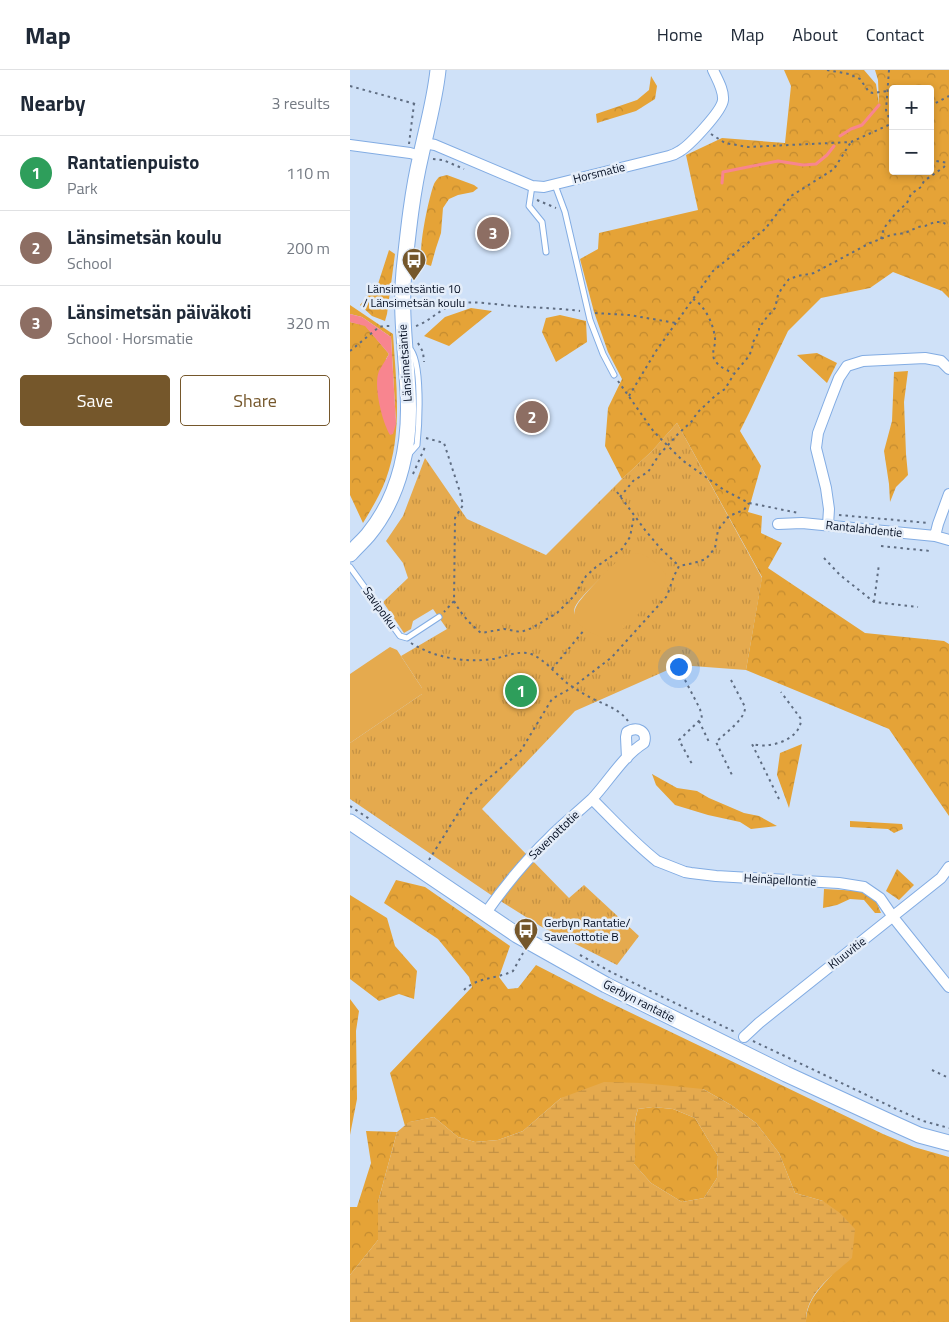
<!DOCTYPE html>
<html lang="en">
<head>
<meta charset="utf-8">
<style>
	:root { --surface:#fff; --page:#f6f6f7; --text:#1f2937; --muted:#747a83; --line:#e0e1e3; --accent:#75572b }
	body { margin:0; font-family:"Titillium Web",sans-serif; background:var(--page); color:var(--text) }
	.controls { position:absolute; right:15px; top:15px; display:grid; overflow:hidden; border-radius:5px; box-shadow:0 2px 8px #0003 }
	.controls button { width:45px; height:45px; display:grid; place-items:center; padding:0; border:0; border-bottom:1px solid var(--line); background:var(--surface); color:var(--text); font:25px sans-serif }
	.you { position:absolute; left:328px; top:596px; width:18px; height:18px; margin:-12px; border:4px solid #fff; border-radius:50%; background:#1a73e8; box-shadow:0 0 0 8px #1a73e833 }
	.badge { display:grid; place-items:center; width:32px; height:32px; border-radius:50%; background:var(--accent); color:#fff; font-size:16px; font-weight:700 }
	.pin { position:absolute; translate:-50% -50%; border:2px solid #fff; box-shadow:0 1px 5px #0006 }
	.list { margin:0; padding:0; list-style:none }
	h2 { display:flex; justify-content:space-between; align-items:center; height:65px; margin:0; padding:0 20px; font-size:21px }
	h2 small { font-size:16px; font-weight:400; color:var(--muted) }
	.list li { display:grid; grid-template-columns:32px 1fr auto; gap:15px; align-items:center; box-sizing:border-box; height:75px; padding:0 20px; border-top:1px solid var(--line) }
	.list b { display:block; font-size:19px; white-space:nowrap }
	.list p { margin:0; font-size:16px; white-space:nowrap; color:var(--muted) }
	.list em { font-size:16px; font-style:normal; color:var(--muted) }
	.actions { display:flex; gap:10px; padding:15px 20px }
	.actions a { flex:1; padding:11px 0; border:1px solid var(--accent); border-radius:5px; text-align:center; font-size:18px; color:var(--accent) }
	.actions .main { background:var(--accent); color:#fff }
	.map { position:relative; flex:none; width:599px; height:1252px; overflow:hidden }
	header { display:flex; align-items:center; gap:30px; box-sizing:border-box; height:70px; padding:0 25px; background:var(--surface); border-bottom:1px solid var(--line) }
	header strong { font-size:24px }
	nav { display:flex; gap:28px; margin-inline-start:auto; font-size:18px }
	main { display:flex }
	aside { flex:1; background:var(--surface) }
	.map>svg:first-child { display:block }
	.grass { fill:url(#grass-tufts); fill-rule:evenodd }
	.forest { fill:url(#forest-crowns); fill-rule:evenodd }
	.wetland { fill:url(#wetland-marsh); fill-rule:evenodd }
	.pitch { fill:#e5aa4e }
	.water { fill:#f8858f }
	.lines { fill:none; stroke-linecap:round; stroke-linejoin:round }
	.stream { stroke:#f8858f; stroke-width:3 }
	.lane-casing { stroke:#82ace3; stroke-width:7 }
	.street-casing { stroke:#82ace3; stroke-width:12 }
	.secondary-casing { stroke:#82ace3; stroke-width:17 }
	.path { stroke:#5f6d82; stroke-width:2; stroke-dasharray:2.5 4; stroke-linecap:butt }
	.lane { stroke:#fff; stroke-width:5 }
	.street { stroke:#fff; stroke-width:10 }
	.secondary { stroke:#fff; stroke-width:15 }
	.labels { text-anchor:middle; stroke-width:5; stroke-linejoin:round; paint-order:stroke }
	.street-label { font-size:12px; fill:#010b1f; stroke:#e4edf9 }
	.poi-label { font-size:12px; fill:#010b1f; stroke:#e4edf9 }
</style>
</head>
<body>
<header>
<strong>Map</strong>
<nav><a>Home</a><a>Map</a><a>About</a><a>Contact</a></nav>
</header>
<main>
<aside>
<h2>Nearby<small>3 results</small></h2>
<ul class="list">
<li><span class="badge" style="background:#2e9e5b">1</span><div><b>Rantatienpuisto</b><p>Park</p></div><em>110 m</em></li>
<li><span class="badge" style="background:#8d6e63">2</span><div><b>Länsimetsän koulu</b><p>School</p></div><em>200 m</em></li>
<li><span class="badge" style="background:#8d6e63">3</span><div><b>Länsimetsän päiväkoti</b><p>School · Horsmatie</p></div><em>320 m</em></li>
</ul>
<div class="actions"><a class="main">Save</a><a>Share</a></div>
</aside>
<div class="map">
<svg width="599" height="1252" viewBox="0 0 599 1252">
	<defs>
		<pattern id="grass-tufts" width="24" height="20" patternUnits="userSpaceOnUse" patternTransform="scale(1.25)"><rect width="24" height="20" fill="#e5aa4e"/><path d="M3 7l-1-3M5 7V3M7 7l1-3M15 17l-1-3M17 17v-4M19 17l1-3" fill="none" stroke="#c39144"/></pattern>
		<pattern id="forest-crowns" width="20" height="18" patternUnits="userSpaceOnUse" patternTransform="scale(1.25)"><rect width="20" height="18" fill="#e5a337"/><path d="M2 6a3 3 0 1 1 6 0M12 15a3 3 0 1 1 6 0" fill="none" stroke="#c38b30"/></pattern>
		<pattern id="wetland-marsh" width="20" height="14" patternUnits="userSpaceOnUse" patternTransform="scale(1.25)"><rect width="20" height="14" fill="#e5aa4e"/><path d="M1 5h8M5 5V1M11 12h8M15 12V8" fill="none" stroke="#c39144"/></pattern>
	</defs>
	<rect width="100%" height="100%" fill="#cfe1f8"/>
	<path class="grass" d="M327,353l85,155 -16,92 -67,-5 -104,46 -93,98 87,89 15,-13 55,51 -22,29 -75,-38 -48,-30 -144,-98v-56l72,-49v-6l-21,-32 46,-27 -14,-20 -20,12 -2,8 -7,4 -21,-31 25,-24 -5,-15 -17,-22 17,-25 22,-58 42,61 79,36 76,-76 30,-28zM278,484l-54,61c0,-3 0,-6 1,-8 5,-11 43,-46 53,-53z"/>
	<path class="forest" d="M434,0h80l12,14 3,20 -1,-24 -3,-10h74v228l-7,-7 -49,-19 -23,16 -49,10 -33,33 -38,80 -10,20 21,35 -13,46 14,4 -1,17 21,10 -14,25 97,65 79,8 5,3v172l-60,-87 -143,-59 16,-93 -85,-154 -25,28 -30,28 -17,-33 3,-38 14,-29 -14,-27 -14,-40 -14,-53 18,-10 1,-16 99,-23 -12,-55 36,-17 63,5 6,-57zM543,19h37v82h-37z
		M301,6l6,10 -2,13 -19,12 -39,12 -1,-9 41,-14 12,-10z
		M97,105l27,10 4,3 -5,4 -15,3 -9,4 -6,9 -2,25 -5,15 -5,18c-3,-1 -7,-2 -9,-6 -4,-12 7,-63 12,-76 1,-2 3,-5 5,-7z
		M39,180l6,4 -8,60 -2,7 -13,-5 -12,-11 18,-21z
		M0,235l43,29c3,48 10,98 -7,145 -6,16 -14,29 -23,44l-13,-28v-173l15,3 24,29 -3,5 10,65 -5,-87 -29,-20 -12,-3z
		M121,238l21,3 -43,35 -25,-10 21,-19z
		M210,245l26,6 1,21 -31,20 -14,-30 4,-14z
		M467,283l20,10 -10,20 -30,-28z
		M558,301l-4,31 2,52 2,21 -12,12 -6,15 -1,-18 -5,-33 8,-30 2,-49z
		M452,674l-13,64 -12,-33 3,-22z
		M302,704l25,14 20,3 12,7 35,15 15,3 18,10 -26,3 -11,-7 -32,-7 -33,-10 -19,-20z
		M500,751l52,3 1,5 -9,4 -6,-4 -38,-2z
		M547,799l17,16 -15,15 -13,-9z
		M46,810l29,7 85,59 -11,31 9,12 10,-1 18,-23 64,33 283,136 31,13 35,10v165h-143c0,-20 13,-33 26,-47l-9,-74 -28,-8 -16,-40 -23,-30 -25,-18 -28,-16 -142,9 -38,33 -25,9 -23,2 -17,-5 -24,-20 -24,5 -5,4 -15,-53 82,-86 -3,-10 -31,-38 -54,-36z
		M474,819l36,2 16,10 5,12h-6l-11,-13 -14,-1 -13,6 -14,3z
		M0,825l37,23 8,28 22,25 -3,28 -15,-5 -20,7 -29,-22z
		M0,929l9,12 -3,20 1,68 -7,36z
		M303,1037l20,2 22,9 23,38 -1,22 -13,20 -22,4 -31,-19 -17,-19c1,-19 -2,-37 4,-55z
		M16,1061l31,1 -19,70v38l-28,35v-68h7l14,-44z"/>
	<path class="wetland" d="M254,1012l38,1 61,6 28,16 25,18 23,30 16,40 28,8 17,12 15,16 -3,29c-19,17 -47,36 -46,64h-456v-47l28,-35v-38l19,-70 12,-10 25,-5 24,20 17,5 23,-2 25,-9 38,-33zM303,1037l20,2 22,9 23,38 -1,22 -13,20 -22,4 -31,-19 -17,-19c1,-6 1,-11 1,-17 0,-14 -2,-24 3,-38z"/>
	<path class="pitch" d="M288,483c11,2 22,13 28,22l-2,10 -4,7 -44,44c-12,4 -18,1 -29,-6 -5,-3 -12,-8 -13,-14 0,-4 1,-8 3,-11 5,-9 40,-46 49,-50 4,-2 8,-1 12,-2z
		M40,577l7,3 25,38v6l-72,49v-69z"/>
	<path class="water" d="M0,244l12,3 29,20 5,87 -3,10 -3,1c-8,-13 -17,-50 -11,-64 3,-6 7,-11 10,-17l-24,-28 -15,-4z"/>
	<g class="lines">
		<path class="stream" d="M490,66l11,-7 11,-4 17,-20
			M372,113l1,-11 55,-11 25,4 13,-1 11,-9 7,-9"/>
		<defs>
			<path id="lane" d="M205,115l10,27 25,108 13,34 11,21
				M182,116l-3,20 13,16 4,30
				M59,384l8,-9c2,-19 6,-85 -8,-97
				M0,497l50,69 7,2 32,-21"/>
			<path id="street" d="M74,73l11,2 97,41 12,1 125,-31c4,-1 8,-3 11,-5 10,-6 42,-40 43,-51 1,-10 -6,-21 -10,-30
				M0,75l60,8 11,3
				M428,454l24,-1 133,13 14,4
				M478,455l1,-16 -3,-21 -10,-40 2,-15 12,-32 9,-23 8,-12 16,-5 62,-3 16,3 8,8
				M585,466l3,-12 11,-30
				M242,729c21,21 41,43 65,62l28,11 6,1 25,3 123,7 25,4 16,11 13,19 56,70
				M135,844c19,-27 40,-53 64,-76 14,-14 29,-26 43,-39 17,-18 31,-43 52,-56 4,-12 -7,-17 -17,-11l-1,5 1,21
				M394,967l15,-14 182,-145 8,-11"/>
			<path id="secondary" d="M0,484c6,-7 13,-13 18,-19 33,-40 43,-93 40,-143 -2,-40 -8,-80 -4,-121 4,-38 8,-78 17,-116 6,-28 14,-56 17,-85
				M0,752l167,113 89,50 180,89 102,47 31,14 30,8"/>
		</defs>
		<use href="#lane" class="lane-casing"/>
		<use href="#street" class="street-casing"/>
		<use href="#secondary" class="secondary-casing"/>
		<path class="path" d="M477,0l22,4 11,5 9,13 4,1 14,-2
			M539,0l-3,40 7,19
			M0,16l69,19
			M580,36l19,-10
			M361,64l14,9 23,4 103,-5 42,-19
			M59,74l5,-40
			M83,89l10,1 21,9
			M580,90l19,3
			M187,130l19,8
			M531,169l3,-11 11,-14 12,-11 4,-9 10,-7 3,-6 20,-14 3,-4
			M343,229c13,7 23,30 22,44 -1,6 -3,10 -1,16 4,7 12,11 19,14
			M245,243l34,2 47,8
			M66,256c15,-5 25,-19 41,-22 16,-4 40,1 57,2 22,2 44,2 66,5
			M68,273l5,9 1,10
			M0,281l29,-24 5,-1h7
			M268,311l36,51 28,28 42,30 25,13 50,10
			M279,326l27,-45 57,-80 52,-42 26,-33 43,-27 17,-27
			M76,368l18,5 15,46 4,16 -8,13 -1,83 -10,11
			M63,404l12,-27
			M267,422l28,38 16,19 18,17
			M270,427l14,-17 14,-8 11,-17 19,-21 14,-13 5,-8 19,-18 9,-6 9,-15 15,-18 3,-7 1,-7 6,-10v-4l8,-11 8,-9 3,-13 4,-7 7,-9 9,-3 16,-3 56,-30 21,-8 14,-2 13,-6 7,-1 10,-4h7l7,4
			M489,445l90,8
			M531,476l49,5
			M474,488l16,17 34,27 44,5
			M104,531c7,13 16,23 27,32l23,-4 17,3 11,-4 25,-15 17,-17 12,-20 10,-9 26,-18 8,-12 4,-21
			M524,532l5,-38
			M61,573c24,15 55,20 82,16 12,-2 25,-9 38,-5 13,5 25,20 36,29 8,6 17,11 26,16 13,6 26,10 35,22
			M202,599l33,-40
			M335,610l15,29 2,9 -23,22 13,24
			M381,610l14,27c1,12 -21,27 -29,35l16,33
			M349,651l10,21
			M429,729l-27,-55c5,1 11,2 16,1 14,-1 33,-10 33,-26l-20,-27
			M0,736l21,14
			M79,790l41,-66 50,-42 32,-53 21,-12 39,-30 55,-61 7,-20 5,-10 15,-3 12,-4 9,-11 3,-18 11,-14 15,-6 5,-7
			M230,885l33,18 122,59
			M114,920c13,-13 33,-11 49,-19l10,-18
			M403,971l141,67 29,13 26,7
			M582,1000l17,8"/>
		<use href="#lane" class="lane"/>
		<use href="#street" class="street"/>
		<use href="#secondary" class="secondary"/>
	</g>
	<defs>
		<symbol id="bus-pin" viewBox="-11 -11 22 30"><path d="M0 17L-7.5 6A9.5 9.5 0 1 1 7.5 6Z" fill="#75572b" stroke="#e4edf9"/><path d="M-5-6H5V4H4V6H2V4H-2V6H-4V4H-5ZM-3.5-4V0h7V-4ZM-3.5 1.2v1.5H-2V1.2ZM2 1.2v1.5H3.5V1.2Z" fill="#fff"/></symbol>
	</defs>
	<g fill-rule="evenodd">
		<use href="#bus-pin" x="50" y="176" width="28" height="38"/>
		<use href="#bus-pin" x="162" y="846" width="28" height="38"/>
	</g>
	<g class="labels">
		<g class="street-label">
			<text transform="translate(249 103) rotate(-14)" y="4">Horsmatie</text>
			<text transform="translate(55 293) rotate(-94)" y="4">Länsimetsäntie</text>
			<text transform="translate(514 459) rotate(6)" y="4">Rantalahdentie</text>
			<text transform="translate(30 538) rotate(54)" y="4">Savipolku</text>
			<text transform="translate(204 765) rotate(-44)" y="4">Savenottotie</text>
			<text transform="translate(430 810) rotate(3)" y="4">Heinäpellontie</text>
			<text transform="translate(497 883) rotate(-38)" y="4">Kluuvitie</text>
			<text transform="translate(289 931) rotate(27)" y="4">Gerbyn rantatie</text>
		</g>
		<g class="poi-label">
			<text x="64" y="223">Länsimetsäntie 10<tspan x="64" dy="14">/ Länsimetsän koulu</tspan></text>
			<text x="194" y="857" text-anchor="start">Gerbyn Rantatie/<tspan x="194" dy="14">Savenottotie B</tspan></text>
		</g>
	</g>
</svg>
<div class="controls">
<button>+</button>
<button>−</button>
</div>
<div class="you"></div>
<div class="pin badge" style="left:171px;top:621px;background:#2e9e5b">1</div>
<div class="pin badge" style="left:182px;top:347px;background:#8d6e63">2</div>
<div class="pin badge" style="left:143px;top:163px;background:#8d6e63">3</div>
</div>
</main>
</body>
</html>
